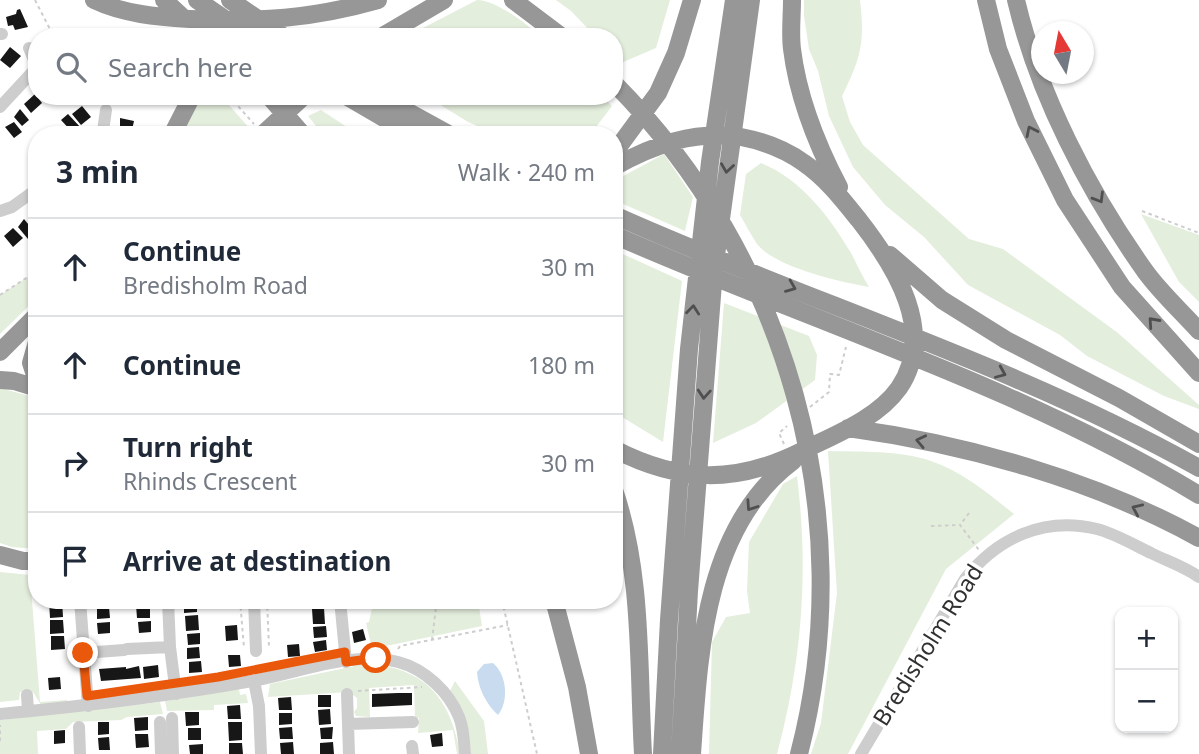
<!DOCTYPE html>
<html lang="en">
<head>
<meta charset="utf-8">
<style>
	:root { --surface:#fff; --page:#f2f2f3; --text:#1f2937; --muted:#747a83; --line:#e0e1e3 }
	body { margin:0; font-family:"Noto Sans",sans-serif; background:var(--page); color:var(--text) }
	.controls { position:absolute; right:21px; bottom:21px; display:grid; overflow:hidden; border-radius:14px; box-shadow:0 2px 5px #0004 }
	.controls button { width:63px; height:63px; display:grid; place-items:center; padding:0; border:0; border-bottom:2px solid var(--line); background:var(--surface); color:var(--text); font:35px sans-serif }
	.compass { position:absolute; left:1031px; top:21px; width:63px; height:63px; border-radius:50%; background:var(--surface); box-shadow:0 2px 5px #0004; rotate:350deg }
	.stop { position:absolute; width:21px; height:21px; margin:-16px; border:5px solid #ea580c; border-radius:50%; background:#fff }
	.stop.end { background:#ea580c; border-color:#fff; box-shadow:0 2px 7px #0008 }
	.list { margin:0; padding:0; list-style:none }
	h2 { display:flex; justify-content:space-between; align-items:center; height:91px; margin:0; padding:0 28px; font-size:30px }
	h2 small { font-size:23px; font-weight:400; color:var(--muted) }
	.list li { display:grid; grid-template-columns:46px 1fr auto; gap:21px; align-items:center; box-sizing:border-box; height:98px; padding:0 28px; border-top:2px solid var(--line) }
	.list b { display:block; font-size:26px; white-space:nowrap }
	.list p { margin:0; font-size:23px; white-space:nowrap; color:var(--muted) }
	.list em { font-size:23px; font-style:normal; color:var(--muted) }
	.icon { flex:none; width:38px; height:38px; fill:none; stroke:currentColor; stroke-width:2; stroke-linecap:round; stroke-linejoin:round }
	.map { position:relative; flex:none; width:1199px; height:754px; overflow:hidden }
	.search { position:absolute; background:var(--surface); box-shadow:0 2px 5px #0004; left:28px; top:28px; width:595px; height:77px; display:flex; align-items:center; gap:18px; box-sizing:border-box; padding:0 24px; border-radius:28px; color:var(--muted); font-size:26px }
	.panel { position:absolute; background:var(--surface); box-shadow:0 2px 5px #0004; left:28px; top:126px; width:595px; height:483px; border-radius:28px }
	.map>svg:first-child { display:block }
	.green { fill:#e4eedd }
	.water { fill:#c8dbef }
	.building { fill:#171717 }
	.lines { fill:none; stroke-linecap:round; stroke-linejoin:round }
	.path { stroke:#cdcdcd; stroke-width:2; stroke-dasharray:3.5 3.5; stroke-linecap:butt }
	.minor { stroke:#cdcdcd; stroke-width:12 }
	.highway { stroke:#979797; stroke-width:18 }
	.oneway { stroke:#4f4f4f }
	.route { stroke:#ea580c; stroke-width:9 }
	.labels { text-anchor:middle; stroke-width:7; stroke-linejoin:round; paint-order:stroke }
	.street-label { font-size:23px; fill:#303030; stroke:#fff }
</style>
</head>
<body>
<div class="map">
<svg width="1199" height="754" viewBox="0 0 1199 754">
	<rect width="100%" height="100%" fill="#fff"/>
	<path class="green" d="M477,0c19,0 50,24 64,37h-124l4,-8z
		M556,0h114l-14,48 -35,15 -7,-7v-19h-18l-25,-26z
		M804,0h56c5,42 1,58 -18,96l8,26 13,23 106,94 34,10 115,84 81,72v4l-35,-13 -77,-40 -27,-21 -92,-50 -44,-48 -39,-32 -32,-38 -24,-51 -11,-45 -9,-22 -5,-33z
		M199,96h22l30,34 -6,5h-68z
		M426,96h176l10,10 -22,29h-92l-30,-13z
		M321,110l38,25h-36l-15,-19z
		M664,154l29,43 -8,34 -71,-31v-19z
		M761,163c39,15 69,54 90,90 6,11 11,23 18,34 -29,-5 -94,-20 -112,-43 -6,-9 -11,-19 -17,-29l6,-41z
		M1141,214l58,21v67l-20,-20z
		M614,250l68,31 -19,161 -49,-30z
		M37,271v27l-37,36v-39z
		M724,303l85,33 8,19 -2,25 -59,43 -43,20z
		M0,388l37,10v151l-25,-2 -12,-4z
		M828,451c33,1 71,-1 103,10 32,11 58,33 83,53l-68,55 -98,185h-37l10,-31 16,-130z
		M797,476c12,97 5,184 -20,278h-68l3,-112 14,-25 24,-4 -3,-22 2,-49 34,-58z
		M0,572l30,3 10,127 27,-2v2l-26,3 -8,-13h-13l-1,8 -19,2z
		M425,600h53l4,26 -96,20 -15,-1 -5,-22 3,-1 3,-14 52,-3z
		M364,664c60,2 87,34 96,90h-3l-4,-24 -35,3 1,-15h-4l-1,-33 -45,3 1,29 -14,-1 -2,-4 3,-4v-10l-8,-6 -81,5 2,-13z
		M455,681l29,40 4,33h-17l-2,-20 -19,-43z
		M239,689l1,6 6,-1 2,9 -34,2v5l-47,1 -2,-10z
		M160,702l3,12 -36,3 -6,3 -48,2 -7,7 -29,2 1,23h-38v-34z"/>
	<path class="water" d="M493,663c14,12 16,38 5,52 -12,-11 -20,-27 -21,-43l7,-8z"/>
	<path class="building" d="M20,9l8,18 -13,3 -2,-5 -5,1 -2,-9 10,-3 1,-4z
		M10,47l11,9 -11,12 -10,-8z
		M35,94l7,9 -11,10 -7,-9z
		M82,106l9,11 -10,8 -9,-11z
		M20,109l9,11 -7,6 -8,-9z
		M68,114l14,15 -6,4 -1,-2 -2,2 -12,-13z
		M120,118l14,3 -2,9 -12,-2z
		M14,122l8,10 -8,6 -9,-11z
		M24,219l9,11 -4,3 3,3 -4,3 -10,-12z
		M13,228l10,10 -10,9 -9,-11z
		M49,600h13l1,17 -13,1z
		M197,601v11l-13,1v-11z
		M150,604v14h-13l-1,-13z
		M109,607l1,11 -13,1v-11z
		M324,608l1,16h-12l-1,-15z
		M198,615l1,15 -13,1 -1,-15z
		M50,620h13l1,13 -14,1z
		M151,621v11l-12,1 -1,-11z
		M110,622v11l-12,1 -1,-11z
		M237,625l1,15 -12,1 -1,-15z
		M326,626l1,11 -13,1 -1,-11z
		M363,629l3,11 -12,3 -2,-11z
		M200,633v11l-12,1 -1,-11z
		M51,636h13l1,13 -14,1z
		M326,640l1,10 -12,2 -2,-10z
		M299,644l1,12 -12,1 -1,-12z
		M199,647l1,11 -13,1v-11z
		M228,655h12l1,11 -12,1z
		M201,661l1,11 -13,1v-11z
		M158,665l1,12 -15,2 -1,-12z
		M139,666l2,12 -40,3 -2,-12 27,-2v2z
		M60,677l1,12 -12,1 -1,-12z
		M398,693h14v12l-40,2v-13z
		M318,695h13v12h-13z
		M291,697l1,13h-13l-1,-12z
		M240,705l1,14h-13l-1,-13z
		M330,709l1,15 -12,1 -1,-15z
		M185,712h14v13l-13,1z
		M279,713h13v11l-13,1z
		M148,717v13l-13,1 -1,-13z
		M98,722h11v12l-11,1z
		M228,722h14v18l-13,1z
		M292,727l1,12h-13l-1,-11z
		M333,727l-1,12h-11l-1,-11z
		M188,728h13v12h-13z
		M65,730v13l-11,1v-13z
		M442,733l1,13 -11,1 -2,-12z
		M135,734h13l1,13 -13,1z
		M109,737l1,13h-11l-1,-12z
		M293,742l1,12h-13l-1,-11z
		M333,742l1,12h-14v-11z
		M229,743h13l1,11h-14z
		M203,744v10h-13l-1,-9z"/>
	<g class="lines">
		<path class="path" d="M35,0l19,37
			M148,96l22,8
			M229,96l25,28
			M1142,211l57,22
			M0,295l37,-24
			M810,407l19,-15 1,-18 9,1 7,-28
			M784,444l-5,-11 8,-7
			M969,513l-9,12 19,25
			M931,526l28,-1
			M240,600l4,48
			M267,600l2,47
			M502,600l35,154
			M432,640l4,-33 -2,-7
			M398,649l2,-3 108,-21
			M358,691l64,-4
			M0,741v-16"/>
		<path class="minor" d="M0,34h2
			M29,48l8,19
			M0,107l37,-40
			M99,135l4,-4 3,-21
			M0,211l12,-4 25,-18
			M80,600l8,106
			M168,600l2,47 6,47
			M254,600l2,51
			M340,600l6,62
			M127,649l43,-2
			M83,653l41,-3
			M254,681l5,25 2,48
			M347,694l2,60
			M27,695l1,16
			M0,714c85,-8 169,-18 252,-33 45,-8 102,-31 146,-19 27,7 51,30 61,55 5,12 5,25 6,37
			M172,718l1,36
			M160,722l1,32
			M348,724l65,-2
			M79,727l1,27
			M412,746l1,8
			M861,754l104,-175c32,-41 79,-63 132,-50 19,5 37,16 54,24 16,8 34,14 48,24"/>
		<path class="highway" d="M94,0c29,14 64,17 96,19 69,3 121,0 188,-19
			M164,0l40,37
			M197,0l54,37
			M230,0l54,37
			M513,0l49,37
			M792,0c0,16 -2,33 0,49 6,49 24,94 47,138
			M986,0l12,49 28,72 39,79 57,87 77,86
			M1016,0c22,94 73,192 129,271 15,21 36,40 54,60
			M381,37l63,-37
			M614,83c173,174 247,433 185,671
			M269,96l34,39
			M346,96l67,39
			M379,96l71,39
			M172,135l20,-39
			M262,135l42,-39
			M614,153l44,-60 18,-40 16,-53
			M614,167c39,-22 81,-37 127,-30 21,4 45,13 63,26 22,15 39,37 55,57 36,46 78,112 40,168 -22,31 -65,47 -97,63 -66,33 -122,32 -188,-2
			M614,215c194,87 399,149 585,253
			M614,235c195,86 402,149 585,260
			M890,255l52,45 64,40 113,58 80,46
			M37,342l-6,21 6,18
			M0,352l37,-37
			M0,380l14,1 23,7
			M848,428c118,16 246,52 351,110
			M614,490c29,84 24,176 29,264
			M0,555l23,6h14
			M554,600l23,87 12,67
			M662,754l7,-134 20,-271 21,-187 24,-162
			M680,754l9,-163 25,-321 37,-270
			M692,754c7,-100 12,-227 101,-293"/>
	</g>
	<defs><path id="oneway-chevron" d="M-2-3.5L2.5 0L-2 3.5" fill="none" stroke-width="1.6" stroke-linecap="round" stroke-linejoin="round" transform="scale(1.75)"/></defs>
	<g class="oneway">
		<use href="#oneway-chevron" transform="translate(1031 131) rotate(-116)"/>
		<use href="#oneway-chevron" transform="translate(727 168) rotate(98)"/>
		<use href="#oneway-chevron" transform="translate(1099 198) rotate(59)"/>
		<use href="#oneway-chevron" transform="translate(791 287) rotate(22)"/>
		<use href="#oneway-chevron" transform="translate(693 310) rotate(-84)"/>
		<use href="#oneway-chevron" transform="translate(1153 322) rotate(-132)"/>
		<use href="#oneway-chevron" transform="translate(1001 373) rotate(23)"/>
		<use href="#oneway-chevron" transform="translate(704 394) rotate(94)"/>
		<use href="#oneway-chevron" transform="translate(921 441) rotate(-168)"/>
		<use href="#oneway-chevron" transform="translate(751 506) rotate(124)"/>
		<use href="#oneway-chevron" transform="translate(1137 509) rotate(-156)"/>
	</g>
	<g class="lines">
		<path class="route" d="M83,653l4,43 131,-19 127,-25 1,10 30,-4"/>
	</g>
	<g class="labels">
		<g class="street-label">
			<text transform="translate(928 645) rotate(-58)" y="8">Bredisholm Road</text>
		</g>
	</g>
</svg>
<div class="controls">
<button>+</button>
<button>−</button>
</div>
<svg class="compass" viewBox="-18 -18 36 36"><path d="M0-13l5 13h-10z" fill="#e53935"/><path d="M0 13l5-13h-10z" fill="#747a83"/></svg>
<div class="stop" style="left:376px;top:658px"></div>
<div class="stop end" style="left:83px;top:653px"></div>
<div class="search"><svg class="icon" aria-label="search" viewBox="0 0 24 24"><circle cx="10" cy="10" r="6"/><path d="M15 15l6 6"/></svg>Search here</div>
<section class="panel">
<h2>3 min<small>Walk · 240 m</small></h2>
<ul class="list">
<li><svg class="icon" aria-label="ahead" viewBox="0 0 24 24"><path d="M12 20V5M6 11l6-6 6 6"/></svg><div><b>Continue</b><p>Bredisholm Road</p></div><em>30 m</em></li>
<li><svg class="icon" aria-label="ahead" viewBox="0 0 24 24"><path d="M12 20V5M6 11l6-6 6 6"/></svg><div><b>Continue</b></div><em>180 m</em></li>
<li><svg class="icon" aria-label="right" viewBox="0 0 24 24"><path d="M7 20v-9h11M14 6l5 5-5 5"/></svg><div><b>Turn right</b><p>Rhinds Crescent</p></div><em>30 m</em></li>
<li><svg class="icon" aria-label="arrive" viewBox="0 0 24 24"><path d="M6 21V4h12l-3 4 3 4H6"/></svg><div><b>Arrive at destination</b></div></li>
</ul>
</section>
</div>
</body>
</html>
